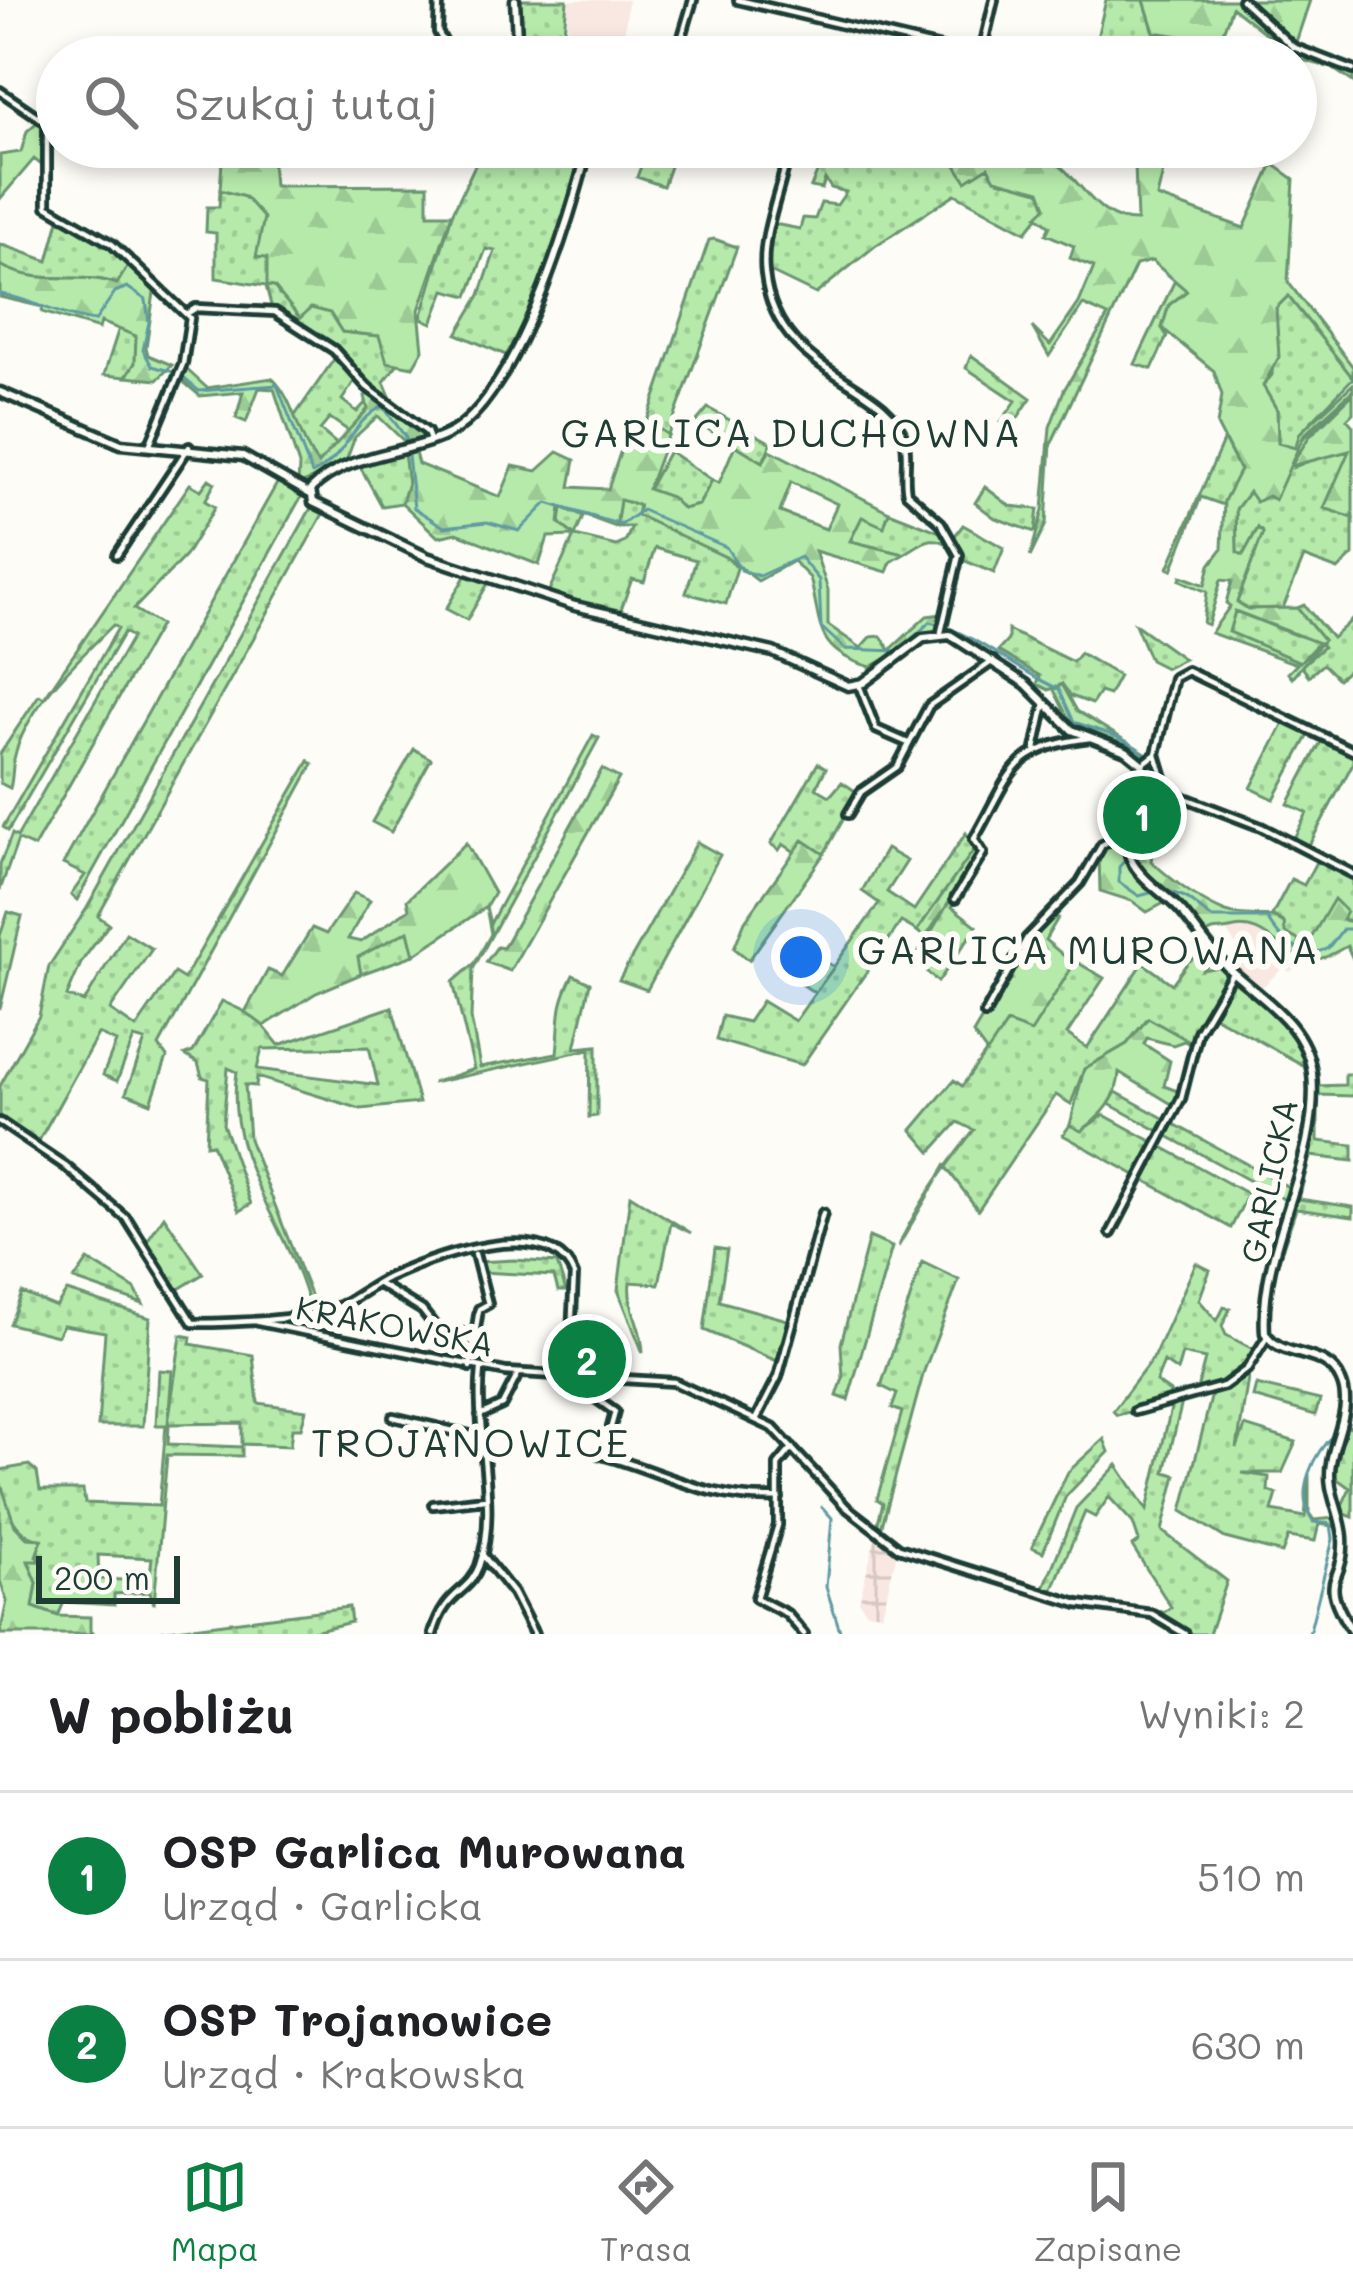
<!DOCTYPE html>
<html lang="pl">
<head>
<meta charset="utf-8">
<style>
	:root { --surface:#fff; --page:#f2f2f2; --text:#202124; --muted:#757577; --line:#e0e0e0; --accent:#0b8043 }
	body { margin:0; font-family:Mali,sans-serif; background:var(--page); color:var(--text) }
	.scale { position:absolute; left:36px; bottom:30px; width:144px; box-sizing:border-box; padding-left:12px; border:6px solid #1f3d34; border-top:0; font-size:33px; line-height:42px; white-space:nowrap; color:#1f3d34; -webkit-text-stroke:9px #fdfcf7; paint-order:stroke }
	.you { position:absolute; left:801px; top:957px; width:42px; height:42px; margin:-30px; border:9px solid #fff; border-radius:50%; background:#1a73e8; box-shadow:0 0 0 18px #1a73e833 }
	.badge { display:grid; place-items:center; width:78px; height:78px; border-radius:50%; background:var(--accent); color:#fff; font-size:39px; font-weight:700 }
	.pin { position:absolute; translate:-50% -50%; border:6px solid #fff; box-shadow:0 3px 12px #0006 }
	.list { margin:0; padding:0; list-style:none }
	h2 { display:flex; justify-content:space-between; align-items:center; height:156px; margin:0; padding:0 48px; font-size:51px }
	h2 small { font-size:39px; font-weight:400; color:var(--muted) }
	.list li { display:grid; grid-template-columns:78px 1fr auto; gap:36px; align-items:center; box-sizing:border-box; height:168px; padding:0 48px; border-top:3px solid var(--line) }
	.list b { display:block; font-size:45px; white-space:nowrap }
	.list p { margin:0; font-size:39px; white-space:nowrap; color:var(--muted) }
	.list em { font-size:39px; font-style:normal; color:var(--muted) }
	.icon { flex:none; width:66px; height:66px; fill:none; stroke:currentColor; stroke-width:2; stroke-linecap:round; stroke-linejoin:round }
	.map { position:relative; flex:none; width:1353px; height:1634px; overflow:hidden }
	.search { position:absolute; background:var(--surface); box-shadow:0 6px 18px #0003; left:36px; right:36px; top:36px; height:132px; display:flex; align-items:center; gap:30px; box-sizing:border-box; padding:0 42px; border-radius:66px; color:var(--muted); font-size:45px }
	.sheet { height:492px; background:var(--surface) }
	nav { display:flex; justify-content:space-around; align-items:center; box-sizing:border-box; height:168px; border-top:3px solid var(--line); background:var(--surface); font-size:33px; color:var(--muted) }
	nav a { display:grid; justify-items:center; gap:6px }
	nav .on { color:var(--accent) }
	.map>svg:first-child { display:block }
	.built { fill:#f9e7e2 }
	.industrial { fill:url(#industrial-grid) }
	.grass { fill:url(#grass-dots); stroke:#6a9470; stroke-width:3; fill-rule:evenodd }
	.forest { fill:url(#forest-firs); stroke:#6a9470; stroke-width:3; fill-rule:evenodd }
	.lines { fill:none; stroke-linecap:round; stroke-linejoin:round }
	.stream { stroke:#5f9aa1; stroke-width:3 }
	.minor-casing { stroke:#1f3d34; stroke-width:14 }
	.tertiary-casing { stroke:#1f3d34; stroke-width:15 }
	.minor { stroke:#fdfcf7; stroke-width:4.5 }
	.tertiary { stroke:#fdfcf7; stroke-width:6 }
	.labels { text-anchor:middle; stroke-width:12; stroke-linejoin:round; paint-order:stroke }
	.street-label { font-size:33px; fill:#1f3d34; stroke:#fdfcf7 }
	.quarter-label { font-size:39px; letter-spacing:3px; fill:#1f3d34; stroke:#fdfcf7 }
</style>
</head>
<body>
<div class="map">
<svg width="1353" height="1634" viewBox="0 0 1353 1634">
	<defs>
		<pattern id="industrial-grid" width="8" height="8" patternUnits="userSpaceOnUse" patternTransform="scale(3)"><rect width="8" height="8" fill="#f9e7e2"/><path d="M0 4h8M4 0v8" fill="none" stroke="#d5c7c2"/></pattern>
		<pattern id="grass-dots" width="8" height="8" patternUnits="userSpaceOnUse" patternTransform="scale(3)"><rect width="8" height="8" fill="#b6eaab"/><path d="M2 2h.1M6 6h.1" fill="none" stroke="#9cca94" stroke-width="1.8" stroke-linecap="round"/></pattern>
		<pattern id="forest-firs" width="22" height="20" patternUnits="userSpaceOnUse" patternTransform="scale(3)"><rect width="22" height="20" fill="#b6eaab"/><path d="M5 1l3.5 6h-7zM16 11l3.5 6h-7z" fill="#9cca94"/></pattern>
	</defs>
	<rect width="100%" height="100%" fill="#fdfcf7"/>
	<filter id="ink" filterUnits="userSpaceOnUse"><feTurbulence type="fractalNoise" baseFrequency=".00833" numOctaves="2"/><feDisplacementMap in="SourceGraphic" scale="24" xChannelSelector="R" yChannelSelector="G"/><feConvolveMatrix kernelMatrix="1 2 1 2 8 2 1 2 1" color-interpolation-filters="sRGB"/></filter>
	<g filter="url(#ink)">
		<path class="built" d="M567,0h61l-6,57h-54z
			M1234,925l27,4 33,25 17,6 -22,12 -5,-5 -26,24 -27,-27 10,-10 -14,-22z"/>
		<path class="industrial" d="M875,1539l22,13 -15,62 -15,-2 -8,-10z"/>
		<path class="grass" d="M518,0h49l-3,32 -46,1z
			M1106,0h38l10,32 27,4 -7,21 -77,-19z
			M560,147h25l-38,126 -39,83 -51,-22 23,-39 15,-44 -9,-2 -18,47 -23,-6 -13,33 -11,-5 31,-104 30,-64 72,16z
			M648,147h29l-14,39 -26,-9z
			M849,147h86l-3,2 22,13 34,4 7,13 45,12 6,16 -20,25 -71,-38 -80,52 -59,48 -50,-24 8,-46 26,5 3,-11 12,1 6,-16 16,2 9,-13 -15,-4 -6,-9 -3,10 -11,-2 16,-39z
			M220,190l25,7 19,21 -7,39 10,1 12,37 51,18 12,19 37,4 20,26 -15,20 9,21 -62,-58 -59,-36 -6,-23 -50,-8v-45l-10,-1 1,-25h12z
			M59,220l46,22 24,22 -11,20c-39,-14 -77,4 -118,-19v-21l48,17z
			M714,239l23,8 -69,188 -21,-14 62,-181z
			M1176,278l11,13 -18,14 -7,23 5,8 -15,33 -17,-5z
			M1288,296l65,82 -53,55 -2,10 55,-53 -44,47 -15,30 36,-15 20,-1 -25,56 28,11v37l-15,15 -34,-13 -21,51 -35,1 -11,-7 26,-69 -5,-5 -15,28 -6,-4 -1,-43 13,-18 25,8 21,-50 -17,-5 -1,-34 -14,-24 9,-11 4,-67z
			M119,328l17,8 -1,27 -9,14 -22,-2z
			M337,355l20,22 -15,23 15,12 9,-10 2,7 -18,23 -20,-14 -10,12 19,16 -21,19 -13,-16 -11,-32z
			M971,355l60,43 -21,31 -9,-7 15,-21 -50,-33z
			M708,408l63,35 -8,19 -67,-40z
			M1224,439l16,32 -17,34 -22,-8 -29,73 -4,-2z
			M669,451l43,29 -13,25 -16,4 -35,-19z
			M404,452l4,31 -6,20 -20,3 -24,-43z
			M280,478l21,19 -224,403 -6,-5 14,-20 -22,-11z
			M209,479l6,4 -10,18 10,6 -30,49 -51,53 26,16 -126,222 -16,-7 -18,50v-26l12,-30 5,3 115,-200 -8,-5 -116,199 -5,-4 115,-199 -5,-3c-36,36 -87,81 -99,134 -2,9 -1,19 -4,29l-10,-5v-29l39,-59 5,3 146,-214 11,6z
			M985,487l25,19 28,3 -3,23 -40,-14 -20,-15z
			M620,499l20,7 -2,9 90,43 9,10 -11,36 -40,-11 10,-33 -41,-12 -11,34 -12,-3 -12,33 -72,-19 26,-57 -14,-12 2,-17 21,10 -8,19 41,10 9,-4 7,-15h-16z
			M311,508l12,6 -225,402 11,8 -27,37 -15,35 17,6 42,-69 26,16 -42,61 26,18 38,-55 10,6 125,-218 4,3 -154,282 8,11 -16,46 -25,-10 19,-52 -11,-3 -17,43 -14,-6 13,-33 -18,-8 -61,110 -37,-24v-34l39,-70 10,-50 38,-58z
			M889,512l56,22 10,14c-25,-16 -30,-6 -51,6l-54,-13 12,-25 21,10z
			M963,525l41,23 -10,25 -31,-13 -9,-23z
			M467,573l23,7 -23,40 -21,-11z
			M1304,605l28,33 21,-19v47l-15,13 -15,-15 -14,12 -8,-10 22,-19 -4,-5 -19,20 -72,-30 7,-21 60,24 27,4 -25,-31z
			M1135,624l49,35 -18,9 -16,-8z
			M1008,630l65,32 7,-9 39,23 -10,19 -9,-3 -8,12 -21,-8 -9,-12 -13,6 -12,-6 3,-8 -42,-25 10,-11z
			M1287,717l24,14 -37,68 -23,-11z
			M593,735l6,3 -126,231 -2,49 9,49 77,-14c4,-37 -1,-44 16,-78l17,8 -15,65 22,-2v70l-8,1 1,-68 -158,34 42,-14 -21,-87 22,-19 16,-29 -5,-27 4,17z
			M1323,738l30,15v10l-46,86 -14,-9 14,-27 -19,-9z
			M414,749l17,10 -40,73 -19,-10z
			M818,763l8,5 -10,20 14,8 12,-14 16,11 -34,61 -20,-13 -9,11 -12,-8 -4,6 -8,-6z
			M966,833l10,14 -59,84 -16,-9 -99,143 -86,-25 6,-24 26,6 14,-21 33,20 84,-118 -17,-12 24,-42 21,12 -20,31 27,18z
			M697,842l23,13 -73,135 -28,-10z
			M1318,858l35,18v46l-12,-3 -33,26 -23,-12 -1,-10 -12,-8 19,-36 13,6z
			M951,899l1,8 25,19 -39,56 -24,-22z
			M8,912l14,4 -22,93v-73z
			M408,930l6,25 -53,19 -4,-17z
			M1208,950l6,8 -11,12 20,-4 7,8 -25,37 -14,34 -43,-27 -21,26 -43,25 -13,35 -15,-9 -78,115 -33,-44 -47,81c20,-44 46,-79 76,-117l-16,-8 -27,30 -19,-22 42,-50 8,6 45,-63 24,8 44,-70 29,17 -37,56 20,14 56,-85 29,21 16,-22z
			M1232,976l64,58 11,33 -99,-54z
			M222,1001l34,16 23,28 113,-38 27,96 -58,6 -104,-32 -1,9 -11,-1 4,54 67,171h-6c-19,-81 -87,-150 -73,-238l-9,-4 -5,56 28,80 -12,7 -27,-67 -6,1 3,-66 -7,-2 -4,-14 -13,-8 8,-3zM369,1047l9,38 -121,-16 5,-20z
			M1345,1074h8v22l-35,-1v46l35,4v16l-43,-5 -11,43 54,8v10l-57,-8 -16,47 27,-99 8,-71 30,-1z
			M1116,1092l176,97 -5,12 -178,-97z
			M1104,1115l144,79 -17,34 -168,-93 7,-10 12,5z
			M630,1195l61,38 -20,-10 -12,61 -29,-2c-3,28 13,44 13,71l-25,-63z
			M164,1216l39,58 -29,18 -29,-48z
			M869,1237l23,10 -44,153 -11,-4 6,-18 -2,-34z
			M715,1248l12,2 -8,51 72,20 -14,40 -73,-31z
			M88,1260l47,29 8,15 -69,-24z
			M514,1260l43,3 9,28h-8l-4,-15 -73,-4 -2,-10z
			M922,1262l37,18 -35,91 -44,162 -4,-3 7,-27 -6,-4 25,-87 -10,-4 5,-14 -16,-8z
			M1196,1263l14,7 -11,30 18,21 7,-14 6,2 -8,17 4,9 27,14c-9,28 -31,37 -58,48l10,-38 -23,-5 -5,17 -13,-9 -8,20 14,10 -2,10 -51,13 -4,-4 40,-53z
			M67,1291l83,27 -7,108h-45l7,-94 -42,-7 -6,11 -47,-12 12,-31 34,14z
			M181,1335l10,2 -1,7 63,11 5,48 48,7 -5,18h-9l-2,18 -48,-2v-21l-73,1 -1,20 74,3v9l-75,-1 -13,149 -4,-12 -36,2v11l-50,-3 -6,14 -25,-9 4,-24 -9,-23 12,1 -3,-15 5,-6c-30,-4 -42,-41 -42,-70l29,-5 8,7 3,18h43l2,13 74,3 7,-81h-10l3,-55 13,1 -4,53zM98,1555l54,3 -3,23 -50,-2z
			M1249,1372l-12,76 8,-22 51,16 -14,31h-40l27,4 -1,14 9,3 -5,17 33,6 4,-43v39l5,7 21,-2 3,9 -19,-3 -4,17 -27,-4 -6,16 -57,-15 -43,-27 30,-117z
			M1256,1385l64,15 -5,15 -62,-18z
			M1182,1402l-17,70 11,3 -14,56 65,50 -18,53h-21l-37,-23 -48,-6 61,7 7,-5 -39,-61 7,-5 -6,-18 -24,-26 -14,20 -10,-5 -34,81 -8,-3 33,-82 41,-43 30,45 25,-106z
			M1104,1439l5,13 -43,44 -23,56 -11,-5 36,-75z
			M349,1607l2,15 -50,12 -140,-3z"/>
		<path class="forest" d="M1144,0h95l57,51 31,8 26,15v8l-21,-14 -34,-9 -66,-52 -18,50h-40l6,-21 -26,-4z
			M1245,0h65l-15,45z
			M42,118l2,49 -10,-8 -34,40v-44l21,-3 6,-21z
			M223,147h48l3,39 154,-1v29h24l-33,96 4,40 -10,17 -26,-5 -8,-26 -37,-4 -12,-19 -19,-5 -11,10 -26,-31 -7,-1v-28l-11,-1 8,-39 -19,-21 -25,-7z
			M935,147c38,0 76,-3 112,11 32,13 46,64 90,63l-2,-57 -7,-8 5,-9h36l-12,50 87,31 29,-64 21,15 -6,103 65,85v11l-65,-82 -12,12 3,49 -16,29 14,24 1,33 17,5 5,-15 53,-49v6l-49,45 -29,65 -7,-4 -12,6 -7,-10 -13,17 1,43 6,3 15,-27 5,5 -26,69 11,7 49,-1 26,32 -31,38 -4,-5 9,-9 -86,-31 19,-27 -4,-3 6,-22 -11,-1 -13,45 -5,-2 4,-31 -27,-12 1,-4 24,9 5,-20 12,-16 2,-48 16,-31 -23,-45 5,-30 -8,-24 -52,-43 7,-23 18,-14 -35,-30 -16,4 -85,179 -5,80 -16,33 13,-47 7,-83 14,-37 44,-74 -25,-11 -34,51 -17,-29 18,18 29,-42 15,-36 -24,-9 4,-12 -28,-12 4,-8 -13,-10 9,-9 -6,-16 -45,-12 -7,-12 -22,14 -12,-19 -37,3zM1235,611l84,32 -19,19 -71,-30z
			M129,264l26,22 -9,61 2,8 24,10 -15,15 -31,-3 9,-14 1,-27 -35,-14 -2,7 -57,-17 1,-5 -43,-10v-32c41,23 79,5 117,19z
			M184,367l23,21 65,-10c24,23 25,60 46,86l50,-55 -3,-13 5,-3 56,44 -21,5 -27,-26 -23,21 -10,27 -47,21 1,-20 -25,-76 -15,-1 -13,34 -10,-4 7,-26 -43,4 -20,-17z
			M1353,394v19l-6,6 6,7v92l-29,-10 25,-57 -58,15 18,-29z
			M647,421l21,14 -20,54 23,8 12,12 16,-4 13,-25 7,3 16,-38 28,17 7,-12 119,62 -5,15 -22,-10 -12,24 54,13 -13,8 -4,10 -72,-21 13,39v35l33,23 10,-11 10,-1 9,14 37,-34 15,-2 -3,14 -68,39c-59,-16 -49,-45 -61,-89l-17,-17 -35,20 -30,-23 -91,-43 2,-10 -19,-5 -4,27 -55,-20 -2,16 16,13 -27,1 -9,28 -82,-32 -19,4 -36,-34 6,-20 -4,-31 10,-3 4,15 82,33 13,-31 24,5 21,-19 17,8 -5,27 38,2 13,-39 14,-5zM791,482l46,22 -11,25 -46,-17z
			M1062,684l15,27 72,44 -4,4 -73,-33 -18,-36z
			M1153,759l10,33 -4,24 12,7 -5,12 -10,-4 -5,30c22,20 47,40 75,51 20,7 39,-2 58,11l1,10 22,12 27,-46 12,12 -4,9 11,2v37l-6,-13c-12,6 -24,15 -37,13 -32,-3 -44,-40 -80,-30 -11,3 -15,-2 -26,7l-32,-37 -25,13 -15,-11 -32,-10 -1,-39 20,-18 11,6 2,-8 9,1 7,-26 -1,-43z
			M602,769l17,9 -109,193 -24,-9 11,-15 6,1z
			M803,840l21,14 -75,106 -15,-12 11,-27z
			M466,843l28,50 -8,14 -72,48 -6,-24 -50,26 3,17 -45,19 -52,33 -19,-14 23,-42 14,6 30,-48 14,6 28,-41 16,7 -22,39 13,3 48,-33 -2,-9z
			M976,847l4,9 -55,82 -8,-7z
			M1049,917l9,1 -13,22 29,24 -43,68 -24,-9 -20,30 -14,-19 58,-99z
			M800,945l34,22 -19,26 -33,-22z
			M1148,1018l39,22 -14,5 -26,-7 -3,6 26,17 -6,25 16,6 -5,14 -56,-34c-1,27 -16,43 -38,59l-11,-6 14,-56 43,-25z
			M1353,1425v92l-14,-5 11,-24 -17,-12 8,-46z
			M0,1481l15,45 12,12 15,1 -6,17 4,5h-12l9,22 -4,24 25,9 32,1v15l6,2h-96l7,-33 -7,-20z"/>
		<g class="lines">
			<path class="stream" d="M0,294c33,6 61,23 95,27l20,-29 12,-5 19,13 3,22 -6,28 9,16 25,7
				M505,376l8,-14
				M182,377l17,14 78,-6 35,89c38,-19 35,-49 71,-68l23,32 8,70 30,19 43,-5 32,9 28,-28 74,22 21,-15 84,37 15,23 18,6 41,-19 19,23 2,47 24,22 53,2 32,-29c45,11 85,48 129,67l15,33c24,9 61,16 75,39 19,31 -9,84 -30,106v15l20,14 15,-4
				M498,389l5,-8
				M495,395l2,-4
				M486,407l5,-7
				M446,438l36,-26
				M1163,889l22,8 27,21h55c13,22 35,43 61,30l15,-19h10
				M822,1507l10,11 -6,69 15,47
				M1309,1634l24,-95 -2,-15 -18,-2c-20,-30 1,-70 24,-91"/>
			<defs>
				<path id="minor" d="M439,0l-1,32 14,25
					M738,0l233,55 12,-8 11,-47
					M1242,0l51,47 60,23
					M676,57l17,-57
					M0,91l47,32v83l65,38 78,74 -7,46 -34,82
					M789,147c-6,40 -29,87 -24,127 11,102 122,105 139,164 5,16 -1,37 3,55l34,30 18,32 -18,77
					M188,313l8,-5 79,4 59,38 33,37 60,45 3,8
					M117,555l72,-108
					M859,685l17,44 32,14
					M1035,749l10,-46
					M1156,754l11,37 94,36 92,47
					M1143,764l13,-10 18,-76 13,-7 166,80
					M848,814l13,-22 36,-25 32,-61 64,-45
					M955,899l28,-46 -9,-14c37,-64 35,-92 116,-101
					M985,1014l42,-76 53,-55 22,-38 26,-15
					M0,1122l65,44 62,53 66,104c43,0 88,-2 130,-11 24,-6 43,-24 66,-35 43,-19 161,-64 185,-2l-5,99
					M1111,1233l70,-134 17,-67 35,-60
					M379,1284l43,26 15,19 23,3 12,10
					M258,1322l248,50 168,10 99,46 73,79 53,41 179,56 74,10 33,20
					M470,1367l9,-58 9,-5 -13,-50
					M595,1377l-4,18 24,17 -6,22
					M1135,1411l89,-25 23,-17 20,-32
					M480,1415l22,-10 16,-31
					M393,1417l86,20
					M757,1418l21,-41 45,-164
					M792,1448l-14,17v60l-22,73 31,16 17,20
					M598,1454c64,17 112,48 181,44
					M433,1505l52,-6
					M482,1554l31,39 21,41
					M433,1634c12,-44 36,-40 46,-68 21,-56 -5,-135 2,-196"/>
				<path id="tertiary" d="M515,0l3,57
					M588,147c-17,71 -73,254 -140,287 -44,22 -100,18 -137,55l2,13 114,55 148,49 198,46 75,34 15,-3 60,-45 27,-3 76,49 46,46 54,21 16,13c14,36 -32,70 -6,104 12,17 32,28 46,44 16,19 29,40 47,57 34,31 77,55 83,104 9,90 -53,171 -47,260 17,28 62,14 76,48 12,27 -6,55 -10,82 -5,28 10,48 12,74 3,50 -29,35 10,96
					M0,392l121,52 122,12 67,38"/>
			</defs>
			<use href="#minor" class="minor-casing"/>
			<use href="#tertiary" class="tertiary-casing"/>
			<use href="#minor" class="minor"/>
			<use href="#tertiary" class="tertiary"/>
		</g>
	</g>
	<g class="labels">
		<g class="street-label">
			<text transform="translate(1269 1181) rotate(-78)" y="12">GARLICKA</text>
			<text transform="translate(395 1326) rotate(11)" y="12">KRAKOWSKA</text>
		</g>
		<g class="quarter-label">
			<text x="792" y="447">GARLICA DUCHOWNA</text>
			<text x="1089" y="964">GARLICA MUROWANA</text>
			<text x="471" y="1457">TROJANOWICE</text>
		</g>
	</g>
</svg>
<div class="scale">200 m</div>
<div class="you"></div>
<div class="pin badge" style="left:1142px;top:815px">1</div>
<div class="pin badge" style="left:587px;top:1359px">2</div>
<div class="search"><svg class="icon" aria-label="search" viewBox="0 0 24 24"><circle cx="10" cy="10" r="6"/><path d="M15 15l6 6"/></svg>Szukaj tutaj</div>
</div>
<section class="sheet">
<h2>W pobliżu<small>Wyniki: 2</small></h2>
<ul class="list">
<li><span class="badge">1</span><div><b>OSP Garlica Murowana</b><p>Urząd · Garlicka</p></div><em>510 m</em></li>
<li><span class="badge">2</span><div><b>OSP Trojanowice</b><p>Urząd · Krakowska</p></div><em>630 m</em></li>
</ul>
</section>
<nav>
<a class="on"><svg class="icon" aria-label="map" viewBox="0 0 24 24"><path d="M3 6l6-2 6 2 6-2v14l-6 2-6-2-6 2zM9 4v14M15 6v14"/></svg>Mapa</a>
<a><svg class="icon" aria-label="directions" viewBox="0 0 24 24"><path d="M12 3l9 9-9 9-9-9zM9 14v-3h6M13 9l2 2-2 2"/></svg>Trasa</a>
<a><svg class="icon" aria-label="saved" viewBox="0 0 24 24"><path d="M7 4h10v16l-5-4-5 4z"/></svg>Zapisane</a>
</nav>
</body>
</html>
